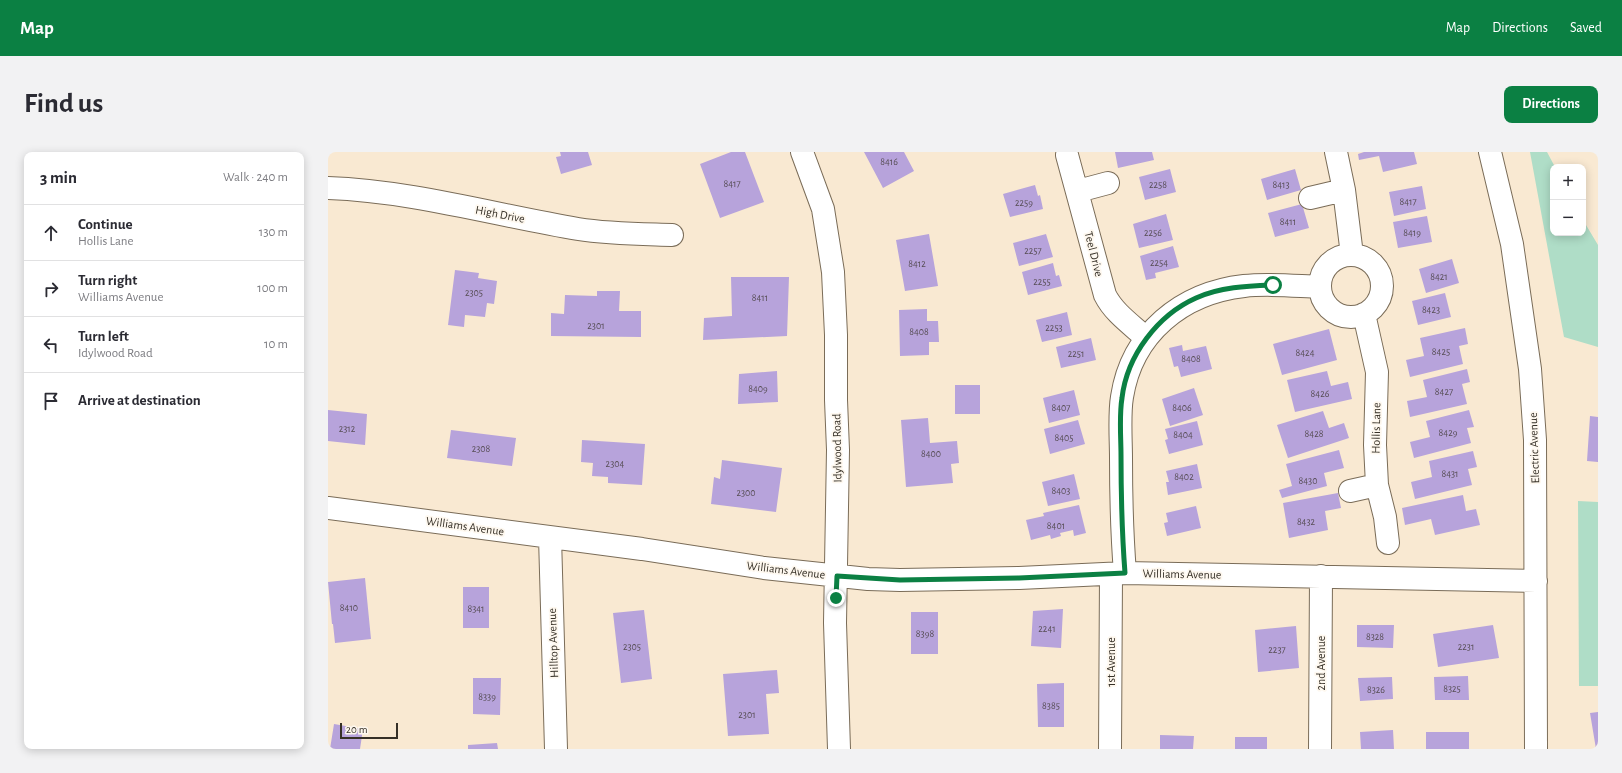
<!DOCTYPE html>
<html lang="en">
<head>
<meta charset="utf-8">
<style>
	:root { --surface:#fff; --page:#f2f2f3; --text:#2b2b33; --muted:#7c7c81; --line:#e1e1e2; --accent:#0b8043 }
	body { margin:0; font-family:"Alegreya Sans",sans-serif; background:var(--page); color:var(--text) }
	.controls { position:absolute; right:12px; top:12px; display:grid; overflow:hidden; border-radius:8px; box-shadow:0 2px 10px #0003 }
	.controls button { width:36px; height:36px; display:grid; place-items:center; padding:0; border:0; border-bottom:1px solid var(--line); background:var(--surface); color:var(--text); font:20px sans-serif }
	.scale { position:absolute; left:12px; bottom:10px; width:58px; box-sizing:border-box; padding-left:4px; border:2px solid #363027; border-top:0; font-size:11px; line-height:14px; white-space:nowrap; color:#363027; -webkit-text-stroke:3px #fef8ef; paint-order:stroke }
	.stop { position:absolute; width:12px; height:12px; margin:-9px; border:3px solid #0b8043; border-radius:50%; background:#fff }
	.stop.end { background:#0b8043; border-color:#fff; box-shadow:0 1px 4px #0008 }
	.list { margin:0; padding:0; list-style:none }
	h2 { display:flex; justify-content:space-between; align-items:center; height:52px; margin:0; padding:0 16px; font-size:17px }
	h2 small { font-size:13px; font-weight:400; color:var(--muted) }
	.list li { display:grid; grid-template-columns:26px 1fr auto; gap:12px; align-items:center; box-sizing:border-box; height:56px; padding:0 16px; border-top:1px solid var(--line) }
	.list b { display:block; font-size:15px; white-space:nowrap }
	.list p { margin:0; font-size:13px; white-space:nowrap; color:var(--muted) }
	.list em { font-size:13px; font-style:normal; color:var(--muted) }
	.icon { flex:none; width:22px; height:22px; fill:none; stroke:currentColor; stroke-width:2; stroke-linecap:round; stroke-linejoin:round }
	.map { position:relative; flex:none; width:1270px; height:597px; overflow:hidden; border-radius:8px }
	header { display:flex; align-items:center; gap:24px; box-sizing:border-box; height:56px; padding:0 20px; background:var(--accent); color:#fff }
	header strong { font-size:19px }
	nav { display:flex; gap:22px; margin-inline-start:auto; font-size:14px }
	.intro { display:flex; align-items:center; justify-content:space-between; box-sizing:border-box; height:96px; padding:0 24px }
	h1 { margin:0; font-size:28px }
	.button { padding:10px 18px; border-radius:8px; background:var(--accent); color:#fff; font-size:14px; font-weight:700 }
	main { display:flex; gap:24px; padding:0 24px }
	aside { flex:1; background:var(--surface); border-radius:8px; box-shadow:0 2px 10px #0003 }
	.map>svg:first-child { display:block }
	.green { fill:#afddc7 }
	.building { fill:#b7a3db }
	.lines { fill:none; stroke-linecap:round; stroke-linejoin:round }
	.minor-casing { stroke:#7a6c58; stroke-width:24 }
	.minor { stroke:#fff; stroke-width:22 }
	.route { stroke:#0b8043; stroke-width:5 }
	.labels { text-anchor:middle; stroke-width:3.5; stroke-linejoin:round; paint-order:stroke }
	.number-label { font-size:10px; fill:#564d54 }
	.street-label { font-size:12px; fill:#363027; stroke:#fef8ef }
</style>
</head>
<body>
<header>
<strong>Map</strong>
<nav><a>Map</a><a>Directions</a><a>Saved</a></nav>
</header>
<div class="intro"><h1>Find us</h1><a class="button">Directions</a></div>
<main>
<aside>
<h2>3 min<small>Walk · 240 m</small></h2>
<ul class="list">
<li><svg class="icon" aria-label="ahead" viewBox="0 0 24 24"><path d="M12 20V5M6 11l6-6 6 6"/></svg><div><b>Continue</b><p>Hollis Lane</p></div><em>130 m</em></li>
<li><svg class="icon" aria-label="right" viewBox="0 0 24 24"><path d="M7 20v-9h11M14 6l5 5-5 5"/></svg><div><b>Turn right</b><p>Williams Avenue</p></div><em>100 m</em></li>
<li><svg class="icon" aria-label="left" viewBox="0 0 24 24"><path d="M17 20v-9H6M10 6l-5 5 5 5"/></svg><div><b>Turn left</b><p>Idylwood Road</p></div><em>10 m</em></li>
<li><svg class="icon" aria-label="arrive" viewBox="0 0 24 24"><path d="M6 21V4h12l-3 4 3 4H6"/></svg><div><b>Arrive at destination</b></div></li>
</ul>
</aside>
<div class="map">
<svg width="1270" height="597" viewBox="0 0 1270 597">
	<rect width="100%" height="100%" fill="#f9e9d2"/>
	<path class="green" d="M1202,0h17l8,15h-2v66h30v-13l15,25v102l-34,-10z
		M1250,349l20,1v184h-19z"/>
	<path class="building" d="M232,0h28l4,13 -31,9 -5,-17 5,-1z
		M403,0h14l19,50 -44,16 -20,-54z
		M536,0h40l10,19 -31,17z
		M787,0h37l2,8 -36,8z
		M1036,0h50l3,12 -34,8 -4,-16 -20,4 -1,-6z
		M842,17l6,23 -31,8 -6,-23z
		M967,17l6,21 -34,10 -6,-21z
		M707,33l3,11 2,-1 3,14 -33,8 -7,-23z
		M1094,34l4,23 -32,7 -5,-24z
		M974,52l7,24 -34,9 -7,-24z
		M838,62l7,26 -34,8 -6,-24z
		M1099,64l5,26 -34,6 -5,-26z
		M601,82l9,52 -33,5 -9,-51z
		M718,82l7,23 -34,9 -6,-23z
		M845,94l6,21 -24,6 1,5 -10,2 -6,-24z
		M1124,107l7,24 -33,10 -7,-24z
		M725,111l3,13 3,-1 3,11 -34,9 -6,-23z
		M127,118l24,3 -1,5 19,3 -3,23 -7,-1 -2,14 -20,-2 -1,12 -16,-2z
		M403,125h58l-2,59 -84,4 1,-22 28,-2z
		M269,139h23l-1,20h22v26l-90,-1v-23l13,1 1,-19 32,1z
		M1117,141l6,24 -33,8 -6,-24z
		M599,157v12h11l1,21h-10v13l-29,1 -1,-46z
		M739,160l5,23 -30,7 -6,-22z
		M1137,176l3,16 -9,2 4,18 -53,13 -4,-17 18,-4 -4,-18z
		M1001,177l8,31 -55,15 -9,-31z
		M763,186l5,22 -35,8 -5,-21z
		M854,193l1,6 23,-5 6,23 -31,8 -3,-11 -4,1 -5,-19z
		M1139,217l3,13 -8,2 5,20 -57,13 -3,-16 20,-4 -4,-17z
		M449,219l1,31 -40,2 1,-30z
		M999,219l4,15 17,-4 4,17 -57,13 -8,-32z
		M627,233h25v29h-25z
		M866,236l9,27 -33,11 -8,-27z
		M746,238l6,25 -31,8 -6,-25z
		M0,258l39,4 -2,31 -37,-4z
		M1141,258l5,17 -7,1 4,15 -57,15 -4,-16 20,-5 -4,-16z
		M995,259l6,17 15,-5 5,15 -61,20 -11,-33z
		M1262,264l8,1v45l-11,-1z
		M600,266l2,25 27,-2 2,22 -8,1 2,19 -47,4 -5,-67z
		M750,268l7,24 -35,10 -6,-25z
		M869,269l6,24 -34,9 -4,-14 3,-1 -3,-10z
		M123,278l65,8 -4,28 -65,-8z
		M254,288l63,4 -3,41 -34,-2v-6l-16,-1 1,-13 -12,-1z
		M1011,298l5,18 -20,5 3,13 -45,12 -3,-8 13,-4 -6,-22z
		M1145,299l4,16 -9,2 4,16 -57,14 -4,-17 21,-5 -3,-16z
		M394,308l60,8 -6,44 -65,-8 3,-27 6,2z
		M869,312l5,24 -34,7 -2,-13h3l-3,-11z
		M746,322l6,25 -32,7 -6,-24z
		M1010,341l3,15 -16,3 3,19 -39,8 -6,-35z
		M1135,343l3,16 10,-2 4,16 -45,10 -4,-16 -26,6 -3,-17z
		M751,353l7,28 -12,3 -1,-6 -13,3 1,3 -10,3 -1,-4 -19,5 -5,-20 18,-4 -1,-3z
		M868,354l5,22 -34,8 -3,-13 4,-1 -2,-9z
		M37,426l6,61 -36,4 -2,-19h-1l-4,-42z
		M135,435h26v41h-26z
		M735,457l-2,39 -30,-2 2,-35z
		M316,458l8,69 -31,4 -8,-70z
		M583,460h27v42h-27z
		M1029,473h37l-1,23 -36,-1z
		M1165,473l6,33 -61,9 -5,-33z
		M968,474l3,42 -41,4 -3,-42z
		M449,518l2,23 -13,1 3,40 -41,2 -5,-62z
		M1140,524l1,24h-34l-1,-23z
		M1064,525l1,22 -33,2 -2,-23z
		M145,526h28l-1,37 -27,-1z
		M736,531v44h-26l-1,-43z
		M1270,560v37h-2l-6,-36z
		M6,572l29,5 -3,20h-30z
		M1065,578l1,19h-33l-1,-17z
		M1098,580h43v17h-43z
		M832,583l34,1 -1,13h-33z
		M907,585h32v12h-32z
		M169,591l1,6h-30v-4z"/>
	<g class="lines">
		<defs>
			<path id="minor" d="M474,0l21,57 10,63 3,63v65l2,50 -3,173 4,126
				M1008,0l8,38 8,65
				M1162,0l22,92 18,125 5,71 1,309
				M739,3l38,140c9,18 27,30 41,43
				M0,36c84,3 167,27 250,41 31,5 63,5 94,6
				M750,39l30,-8
				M982,46l34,-8
				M992 134a31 31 0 1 1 62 0a31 31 0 1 1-62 0Z
				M1036,162l13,58 -2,73 2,40 8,32 3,26
				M1022,339l27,-6
				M0,356l314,41 122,19 104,11 32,1 119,-2 106,-5 411,8
				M222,385l6,212
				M797,421c-3,-38 -4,-76 -4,-115 0,-18 -2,-43 1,-61 10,-64 60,-104 122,-111 25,-3 51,0 76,1
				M782,597l1,-174
				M992,597l1,-173"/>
		</defs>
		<use href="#minor" class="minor-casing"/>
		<use href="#minor" class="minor"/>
	</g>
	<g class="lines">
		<path class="route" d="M508,446l1,-22 63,4 119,-2 106,-5c-3,-39 -4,-78 -4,-118 0,-18 -2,-39 1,-57 5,-43 36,-83 74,-100 24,-11 51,-12 77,-13"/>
	</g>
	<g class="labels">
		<g class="number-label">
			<text x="561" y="13">8416</text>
			<text x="404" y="35">8417</text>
			<text x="830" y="36">2258</text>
			<text x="953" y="36">8413</text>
			<text x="1080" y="53">8417</text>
			<text x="696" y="54">2259</text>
			<text x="960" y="73">8411</text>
			<text x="825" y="84">2256</text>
			<text x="1084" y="84">8419</text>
			<text x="705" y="102">2257</text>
			<text x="831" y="114">2254</text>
			<text x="589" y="115">8412</text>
			<text x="1111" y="128">8421</text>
			<text x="714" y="133">2255</text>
			<text x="146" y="144">2305</text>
			<text x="432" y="149">8411</text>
			<text x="1103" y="161">8423</text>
			<text x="268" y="177">2301</text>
			<text x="726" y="179">2253</text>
			<text x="591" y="183">8408</text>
			<text x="1113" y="203">8425</text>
			<text x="977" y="204">8424</text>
			<text x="748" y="205">2251</text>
			<text x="863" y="210">8408</text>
			<text x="430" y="240">8409</text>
			<text x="1116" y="243">8427</text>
			<text x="992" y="245">8426</text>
			<text x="733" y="259">8407</text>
			<text x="854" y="259">8406</text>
			<text x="19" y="280">2312</text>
			<text x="1120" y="284">8429</text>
			<text x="986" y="285">8428</text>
			<text x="855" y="286">8404</text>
			<text x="736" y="289">8405</text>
			<text x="153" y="300">2308</text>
			<text x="603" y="305">8400</text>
			<text x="287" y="315">2304</text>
			<text x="1122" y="325">8431</text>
			<text x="856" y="328">8402</text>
			<text x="980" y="332">8430</text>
			<text x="733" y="342">8403</text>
			<text x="418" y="344">2300</text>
			<text x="978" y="373">8432</text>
			<text x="728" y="377">8401</text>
			<text x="21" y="459">8410</text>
			<text x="148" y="460">8341</text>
			<text x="719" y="480">2241</text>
			<text x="597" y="485">8398</text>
			<text x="1047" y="488">8328</text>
			<text x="304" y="498">2305</text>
			<text x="1138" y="498">2231</text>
			<text x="949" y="501">2237</text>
			<text x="1124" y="540">8325</text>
			<text x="1048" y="541">8326</text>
			<text x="159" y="548">8339</text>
			<text x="723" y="557">8385</text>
			<text x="419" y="566">2301</text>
		</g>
		<g class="street-label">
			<text transform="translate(172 62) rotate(11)" y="4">High Drive</text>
			<text transform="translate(766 102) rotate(76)" y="4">Teel Drive</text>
			<text transform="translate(1048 276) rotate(-89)" y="4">Hollis Lane</text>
			<text transform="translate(509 296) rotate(-91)" y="4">Idylwood Road</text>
			<text transform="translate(1206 296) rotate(-92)" y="4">Electric Avenue</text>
			<text transform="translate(137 374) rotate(8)" y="4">Williams Avenue</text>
			<text transform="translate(458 418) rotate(7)" y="4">Williams Avenue</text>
			<text transform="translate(854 422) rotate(1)" y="4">Williams Avenue</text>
			<text transform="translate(225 491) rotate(-92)" y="4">Hilltop Avenue</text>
			<text transform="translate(783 510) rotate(-90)" y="4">1st Avenue</text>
			<text transform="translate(993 511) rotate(-90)" y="4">2nd Avenue</text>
		</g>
	</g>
</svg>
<div class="controls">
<button>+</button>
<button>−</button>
</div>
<div class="scale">20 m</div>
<div class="stop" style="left:945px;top:133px"></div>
<div class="stop end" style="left:508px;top:446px"></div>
</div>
</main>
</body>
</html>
